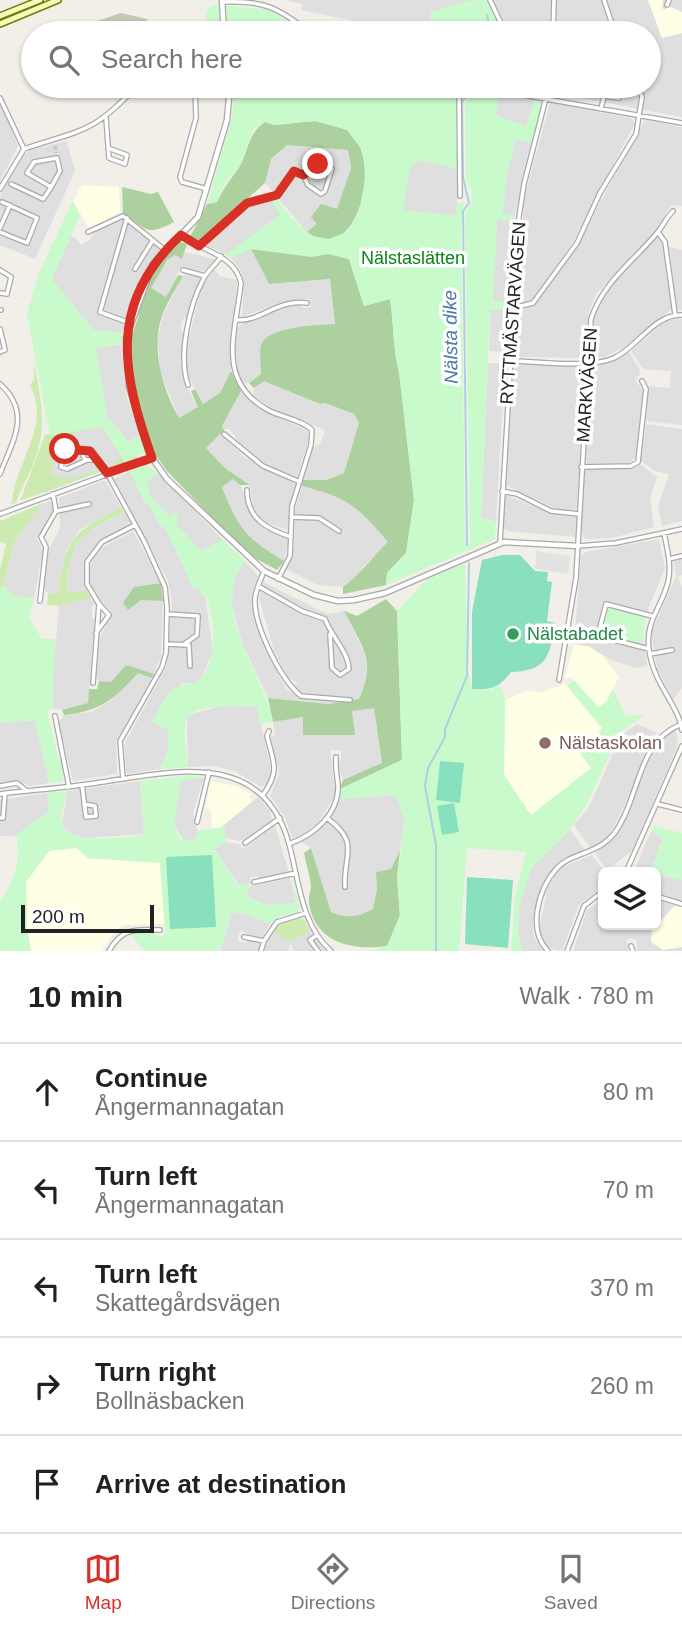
<!DOCTYPE html>
<html lang="en">
<head>
<meta charset="utf-8">
<style>
	:root { --surface:#fff; --page:#f2f2f2; --text:#202124; --muted:#757577; --line:#e0e0e0; --accent:#d93025 }
	body { margin:0; font-family:Helvetica,sans-serif; background:var(--page); color:var(--text) }
	.controls { position:absolute; right:21px; bottom:21px; display:grid; overflow:hidden; border-radius:10px; box-shadow:0 2px 5px #0004 }
	.controls button { width:63px; height:63px; display:grid; place-items:center; padding:0; border:0; border-bottom:2px solid var(--line); background:var(--surface); color:var(--text); font:35px sans-serif }
	.scale { position:absolute; left:21px; bottom:18px; width:133px; box-sizing:border-box; padding-left:7px; border:4px solid #222; border-top:0; font-size:19px; line-height:24px; white-space:nowrap; color:#222; -webkit-text-stroke:5px #fff; paint-order:stroke }
	.stop { position:absolute; width:21px; height:21px; margin:-16px; border:5px solid #d93025; border-radius:50%; background:#fff }
	.stop.end { background:#d93025; border-color:#fff; box-shadow:0 2px 7px #0008 }
	.list { margin:0; padding:0; list-style:none }
	h2 { display:flex; justify-content:space-between; align-items:center; height:91px; margin:0; padding:0 28px; font-size:30px }
	h2 small { font-size:23px; font-weight:400; color:var(--muted) }
	.list li { display:grid; grid-template-columns:46px 1fr auto; gap:21px; align-items:center; box-sizing:border-box; height:98px; padding:0 28px; border-top:2px solid var(--line) }
	.list b { display:block; font-size:26px; white-space:nowrap }
	.list p { margin:0; font-size:23px; white-space:nowrap; color:var(--muted) }
	.list em { font-size:23px; font-style:normal; color:var(--muted) }
	.icon { flex:none; width:38px; height:38px; fill:none; stroke:currentColor; stroke-width:2; stroke-linecap:round; stroke-linejoin:round }
	.map { position:relative; flex:none; width:682px; height:951px; overflow:hidden }
	.search { position:absolute; background:var(--surface); box-shadow:0 2px 5px #0004; left:21px; right:21px; top:21px; height:77px; display:flex; align-items:center; gap:18px; box-sizing:border-box; padding:0 24px; border-radius:38px; color:var(--muted); font-size:26px }
	.sheet { height:581px; background:var(--surface) }
	nav { display:flex; justify-content:space-around; align-items:center; box-sizing:border-box; height:98px; border-top:2px solid var(--line); background:var(--surface); font-size:19px; color:var(--muted) }
	nav a { display:grid; justify-items:center; gap:4px }
	nav .on { color:var(--accent) }
	.map>svg:first-child { display:block }
	.residential { fill:#e0dfdf }
	.education { fill:#ffffe5 }
	.construction { fill:#c7c7b4 }
	.grass { fill:#cdebb0 }
	.forest { fill:#add19e }
	.park { fill:#c8facc }
	.pitch { fill:#88e0be }
	.parking { fill:#e2e2e2 }
	.lines { fill:none; stroke-linecap:round; stroke-linejoin:round }
	.stream { stroke:#aad3df; stroke-width:2 }
	.minor-tunnel { stroke:#c8c6c1; stroke-width:3.5; stroke-dasharray:3.5 2; stroke-linecap:butt }
	.minor-casing { stroke:#a9a9a9; stroke-width:6 }
	.tertiary-casing { stroke:#a9a9a9; stroke-width:7 }
	.secondary-casing { stroke:#707d05; stroke-width:8 }
	.minor { stroke:#fff; stroke-width:3.5 }
	.tertiary { stroke:#fff; stroke-width:4.5 }
	.secondary { stroke:#f7fabf; stroke-width:5 }
	.route { stroke:#d93025; stroke-width:9 }
	.leisure-dot { fill:#2e9e5b; stroke:#fff; stroke-width:2.5 }
	.education-dot { fill:#8d6e63; stroke:#fff; stroke-width:2.5 }
	.labels { text-anchor:middle; stroke-width:7; stroke-linejoin:round; paint-order:stroke }
	.park-label { font-size:18px; fill:#0c8416; stroke:#fff }
	.street-label { font-size:18px; fill:#222; stroke:#fff }
	.leisure-label { font-size:18px; fill:#27864d; stroke:#fff; text-anchor:start }
	.education-label { font-size:18px; fill:#785e54; stroke:#fff; text-anchor:start }
	.water-label { font-size:19px; font-style:italic; fill:#4a7aab; stroke:#fff }
</style>
</head>
<body>
<div class="map">
<svg width="682" height="951" viewBox="0 0 682 951">
	<rect width="100%" height="100%" fill="#f2efe9"/>
	<path class="residential" d="M285,0h188l-41,12 -4,21h-65l1,-10 -63,-13 1,-6z
		M492,0h190v117l-166,-31h133v-53h-147l1,-10z
		M500,93l34,8 -8,26 -31,-12z
		M0,101l18,45 -18,35z
		M550,103l81,15 4,5 -62,119 -40,57 -14,6 -3,-4 9,-106z
		M645,120l37,7v79l-11,-1 -17,28 -58,61 -7,18 -6,46 -68,-1v-44l20,-8 49,-73z
		M516,139l16,3 -17,73h-13l5,-41z
		M67,141l8,30 -40,88 -35,-14v-50l22,-39 11,-7z
		M286,145l62,5 3,18 -14,42 -30,22 -42,-49 6,-24z
		M420,160l37,8v48l-54,-5 6,-44z
		M271,200l10,15 -55,39 -21,-9 43,-40z
		M120,218l41,30 -21,30 -17,55 -30,-3 -42,-51 18,-44 7,3 5,7 10,-6 4,-9z
		M497,219l18,1 -6,82 -16,-1z
		M656,237l7,6 9,66 -45,37 -23,11 -10,1 -3,-3 2,-36 7,-21z
		M669,247l13,3v60l-5,-2z
		M251,249l18,35 61,-5 5,45 -52,6 -22,15v29l-12,9 -7,1 -6,-14 -2,-17 4,-27 37,-18 24,-3 5,3 7,-1 -1,-8 -30,4 -38,14 2,-35 -3,-11 -10,-13z
		M184,252l32,7 -12,12 -23,-4 -15,30 -16,-9 17,-28 8,-6 7,4z
		M214,269l6,7 17,4 -6,91 -11,22 -17,11 -18,-34 1,-21 15,-60z
		M189,273l10,3 1,4 -10,35 -8,5 -2,9 5,7 -5,24 3,21 15,26 -19,11 -19,-46 -2,-33 5,-24 20,-39z
		M490,310h17l-1,42 -17,-1z
		M682,319v106l-36,-4 2,-35 22,2 1,-17 -28,-2 -12,-18 36,-31z
		M121,344l5,50 14,42 -12,5 -20,-23 -12,-66v-4z
		M629,352l10,16 1,6 -5,5 8,12 -7,66 -7,6 -42,1 -2,-5 5,-90z
		M488,363l17,1 -9,158 -15,-4z
		M515,364l68,2 2,2 -8,140 -4,3 -18,-3 -50,-23 8,-118z
		M264,380l56,24 5,-1 29,11 5,9 -15,50 -18,7h-23l10,-32 8,-5 4,-13 -44,-16 -28,-18 1,-8z
		M241,391l24,20 43,20 1,8 -12,38 -38,-16 -23,-19 -1,-6 -6,-7 -5,1 -2,-4z
		M646,424l36,5v92l-20,5 -4,-20 11,-32 -14,-3 -14,-10z
		M102,427l23,35 -80,31 5,-57z
		M219,433l27,25 49,26 -7,31v15l-24,-8 -11,-15 -3,-22 -24,-16 -20,-21z
		M640,464l17,13 -7,22 4,28 -42,11 -26,1 -5,-6 3,-61 3,-3 48,-1z
		M130,471l15,32 3,-1 13,25 3,-2 30,64 5,-1 6,7 8,57 -12,27 -5,5 -14,-1 -30,38 17,9 -1,21 -8,18 -32,5 -2,-1 -2,-28 42,-78 6,-66 -4,-20 -54,-102z
		M159,474l64,66 -22,11 -51,-55 -3,-15z
		M233,479l6,2 15,39 10,9 25,10 -5,22 -32,-19 -17,-21 -13,-35z
		M102,481h4l15,26 -42,23 -12,19 -9,44 -10,1 -5,-6 6,-39 11,-21 -1,-30z
		M302,486l25,6 31,15 31,35 -26,25 -2,7 -18,13 -26,-2 -31,-16 8,-20 1,-38z
		M507,495l45,19 25,3 -2,20 -68,-6 -4,-3 1,-31z
		M50,501l4,3v9l-17,25 6,12 -9,49 -21,-4 -9,-9 10,-44 29,-39z
		M124,512l6,10 -1,4 -28,14 -17,22 3,28 -20,3 3,-37 14,-22z
		M133,531l28,52 -27,4 7,13 22,1 -2,56 -7,17 -28,-8 -15,16 -12,-1 -3,-4 3,-38 12,-24 -1,-5 -16,-15 -7,-23 10,-22z
		M659,539l6,29 -23,56 5,42 -11,2 -25,-8 -21,-13 -16,-3 7,-88 5,-4z
		M682,557v18l-4,2 4,11v100l-9,12 -16,-32 -6,-35 25,-57 -2,-14z
		M245,561l13,15 -5,13 1,17 14,47 18,36 7,3 4,-9 -10,-7 -13,-25 -15,-53 4,-16 64,32 17,-3 20,41 5,25 -10,22 -31,5 -60,-6 -25,-53 -11,-39 1,-30z
		M91,598l5,7 -4,1v12l3,1 -7,84 -26,7 -9,-2 -1,-24 7,-78z
		M138,673l14,5 -36,64 1,32 -44,7 -15,-58 6,-8 27,-3 16,-9z
		M226,705l31,2 15,66 -6,12 -5,2 -25,-15 -21,-6 -27,1 -1,-48 4,-5z
		M374,707l8,57 -39,16 -6,-16 4,-4v-10h-11l5,41 -2,8 -14,22 -17,15 -10,2 -7,-21 -15,-21 9,-22 -8,-36 4,-3 -2,-13 30,-5 1,18h50l-3,-25z
		M35,720l14,63 -19,3 -13,-5 -17,2v-60z
		M637,724l20,9 -40,88 -8,14 -18,14 -17,-24 15,-18 32,-72z
		M671,731l5,1 2,13 -46,106 -25,19 -12,-16 24,-23 38,-89z
		M204,778l-11,34 6,23 -4,5 -11,1 -10,-16 7,-45z
		M140,781l4,53 -59,4 -15,-5 -8,-8 5,-34z
		M47,793l3,18 -35,25h-15v-36z
		M396,795l9,26 -5,29 -9,19 -15,3 1,18 -4,19 -15,7 -16,1 -11,-5 -20,-64 -9,-6 22,-17 14,-26z
		M258,797l12,13 2,10 -24,18 -9,3 -14,-3 -1,-14z
		M275,825l14,48 -27,7 -5,-4 -7,1 1,6 -11,3 -26,-37 12,-7 13,2 4,5z
		M570,829l15,21 -27,13 -12,17 -12,36 -1,20 10,15h-20l-5,-16 1,-29 12,-38z
		M651,832l12,6 -13,34h-17z
		M592,855l13,17 -2,14 -24,19 -17,46 -14,-3 -10,-14 10,-48 12,-18z
		M656,874l26,6v21l-26,-8z
		M290,878l6,25 -30,2 -17,-8 -3,-6 5,-5z
		M603,898v27h53v-26l26,8v44h-45v-10l-6,-3 -4,2 1,11h-55l14,-41z
		M232,912l14,2 24,10 -9,15 -20,-8 -2,3 -1,7 7,2 5,-4 10,4 -1,8h-39z
		M272,930l18,12 20,-11 15,20h-31l-4,-8 -2,8h-24z"/>
	<path class="education" d="M648,0h15l-1,8 3,2 3,-4 14,6v21l-20,5z
		M82,185l37,2 1,25 -31,16 -16,-27z
		M574,644l16,3 14,10 15,20 -13,26 -8,5 -27,-31 -6,1z
		M565,684l37,44 -5,6 -6,34 -60,48 -27,-41 1,-75 22,-9 15,1z
		M210,781l27,5 14,8 -2,4 4,3 -33,27h-8l-1,-17 -5,-5z
		M57,848h20l10,10 73,5 5,61 -42,1 -9,7 -12,19h-71l-4,-22 -1,-47 23,-31z
		M674,906l8,1v40l-19,3 -12,-8 1,-11z"/>
	<path class="construction" d="M121,13l26,6 3,14h-89z"/>
	<path class="grass" d="M34,364c8,40 14,64 -2,103 -5,12 -12,23 -16,36l-4,1c2,-42 40,-77 18,-119l4,-5z
		M104,423l34,35 -30,10 14,-11 -20,-30 -46,10 -5,38 20,4 25,-9 1,-5 2,7 -79,29 25,-66z
		M43,503l-29,39 -10,44 -4,2v-18l6,-26 -6,-2v-21z
		M121,507l3,5c-45,23 -55,28 -57,81l20,-3 4,8 -32,8 -12,-1 1,-11 10,-1c9,-57 13,-59 63,-86z
		M299,918l5,1 6,12 -20,11 -18,-12 9,-8z"/>
	<path class="forest" d="M315,121c9,2 23,3 32,9 39,27 9,141 -40,102l10,-8 -6,-7 10,-13 16,5 14,-41 -3,-18 -61,-5 -16,14 -6,24 -65,58 -10,-4 17,-33 10,-2c6,-13 13,-22 21,-33 11,-17 8,-34 27,-47l10,3z
		M122,187l29,7 7,-2 16,30c-29,15 -26,7 -51,-8z
		M281,215l48,39 20,5 15,47 26,-7c4,23 3,53 9,73l15,128 -8,53 -19,20 -1,12 -43,9v-7c18,-13 29,-30 45,-45 -31,-36 -39,-44 -86,-56l1,-6h23l18,-7 15,-50 -5,-9 -29,-11 -5,1 -56,-23 -10,7 -5,-5 12,-9c0,-9 -2,-21 0,-29 6,-19 58,-20 74,-21l-5,-45 -61,5 -18,-35 -20,9 -5,-4z
		M180,242l7,2 -5,15 -7,-4 -8,5 -16,28 15,9 12,-22 5,1c-7,13 -16,26 -21,40 -11,33 0,73 17,102l19,-11 -7,-16 4,-2 8,15 17,-11 11,-22 10,20 -19,35 2,4 -18,18 20,21 24,16h-10l-7,-6 -11,8c17,42 22,50 62,74l-7,9 -24,-13 -27,-25 -59,-61 -13,-18 -18,-54 -6,-34v-24l9,-26 -3,-2 19,-46z
		M161,583l2,18 -22,-1 -13,10 -5,-7 11,-16z
		M386,599l11,12 5,149 -62,29 3,-9 39,-17 -8,-55 -22,3 3,24h-52v-18l-30,5 -5,-24 60,6 31,-5c18,-39 3,-52 -15,-88l13,5z
		M126,665l28,9 -2,4 -14,-5c-25,27 -37,38 -74,42l-2,-5 26,-7 1,-14h8l2,-8 12,1z
		M311,848l20,64c16,7 27,5 42,-3l4,-19 -1,-18 15,-3 9,-19 -3,28 3,37 -12,31c-36,5 -74,-3 -79,-44 -1,-6 2,-11 2,-16 -1,-11 -5,-22 -7,-33z"/>
	<path class="park" d="M473,0h19l11,23 -1,10h-74l3,-21z
		M213,5l57,4 34,24h-97l-1,-22z
		M233,86l223,1 1,81 -37,-8 -10,7 -7,43 53,6 1,-13h7l-3,19 4,323 5,-2 -5,-330 7,-10 -1,-14 -5,-8 -1,-79 8,-11 -4,-1 -8,9 1,-12 38,6 -5,22 31,12 8,-26 7,1 2,5 -11,35 -16,-3 -9,35 -5,40 13,1v5l-18,-1 -4,81 16,2 -2,8h-17l-9,208 15,4 -1,17 -109,46 1,-12 19,-20 8,-53 -15,-128c-6,-20 -5,-49 -9,-73l-26,7 -15,-47 -20,-5 -18,3 -60,-8 -20,9 -5,-4 54,-39 -9,-15 5,-2 15,19 21,19 17,3 18,-7 12,-21 7,-36 -4,-25 -15,-20 -32,-9 -40,4 -10,-3 -12,8 -14,38 -13,13 -9,21 -10,2 26,-91z
		M73,201l7,15 -28,63 41,51 30,3 -2,11 -24,4 -1,4 12,66 20,23 12,-5 5,16 -20,10 -23,-35 -52,9 -23,-122 12,-42z
		M146,465l13,9 -12,7 3,15 21,22v-6l8,3 -3,9 25,27 22,-11 22,21c-38,47 19,112 28,161l-12,3 -4,-18c-15,-1 -61,-4 -69,11 -7,13 -1,35 0,49l-28,2 8,-18v-21l-16,-8c12,-21 17,-40 44,-38 23,-20 19,-63 10,-89h-5l-2,-7 -5,1 -30,-63 -3,1 -13,-24 -3,1 -15,-33z
		M465,564l3,108 4,17 19,1 10,-4 4,14 -1,75 27,40 60,-47 -12,-17 19,-15 4,-8 -35,-42 7,-6 24,27 8,-5 7,-13 13,27 19,-1 -25,17 -34,74 -16,23 -39,40 -12,37 -1,29 5,16h-12l4,-55 11,-44 -59,-4 -8,103h-89l17,-5 13,-31 -3,-37 8,-57 -10,-26 -57,4 2,-10 62,-29 -5,-149 33,-35z
		M4,586l9,9 21,4 -5,19 13,21h13l-2,69 -6,3 11,47 4,2 1,21 -14,2 -14,-63 -35,3v-135z
		M607,606l39,10 -3,27 -22,-3 -4,-11 -15,-4z
		M197,775l7,3 -23,3 -7,44 6,14 15,1 4,-10 21,-2 4,-4 2,18 -12,7 25,37 12,-3 -4,8 2,6 17,8 30,-2 -4,-25 8,28 -3,7 -18,4 -9,7 -24,-10 -14,-2 -12,39h-76l-15,-19 19,-1 13,6 4,-4 -5,-70 -73,-5 -10,-10 -28,3 -23,31 1,47 4,22h-31v-50c12,-13 24,-48 15,-65l34,-25 -2,-18 20,-2c-2,9 -8,25 -4,34 8,20 57,12 75,11l6,-2 -4,-53z
		M654,826l28,7v47l-32,-8 13,-34 -12,-6z"/>
	<path class="pitch" d="M502,555h18l15,16 13,1 -1,9 5,1 -5,39 8,2c-5,32 -7,48 -44,49 -12,16 -19,18 -39,17v-77l10,-52z
		M440,761l24,2 -4,40 -24,-3z
		M454,803l5,29 -17,3 -5,-29z
		M212,855l4,72 -46,2 -4,-72z
		M467,877l46,3 -5,68 -43,-4z"/>
	<path class="parking" d="M536,551l34,5 -2,18 -33,-5z"/>
	<g class="lines">
		<path class="stream" d="M487,15l4,18
			M467,545l-4,-334 6,-8 -6,-26 -1,-75 8,-11
			M436,951v-106l-11,-59 3,-18 17,-31v-8l22,-53 2,-113"/>
		<path class="minor-tunnel" d="M55,146l1,7"/>
		<defs>
			<path id="minor" d="M490,0l10,21 -2,12
				M604,0l11,33
				M222,2c43,-2 56,6 89,31
				M667,5l2,-5
				M387,33v-1
				M553,33l1,-33
				M195,86l1,32 -16,59 2,5 25,7
				M459,86l1,110
				M472,86l210,37
				M0,98l24,51
				M601,109l3,-13 15,2 2,-12
				M106,118l3,40 16,6 2,-9 -19,-7
				M11,184l32,15c7,-8 12,-19 17,-28l-3,-13 -23,4 -7,11 24,14
				M0,189l24,-40c59,-20 68,-15 113,-63
				M127,218l-27,94 30,11
				M0,228l10,-23
				M0,232l27,11 10,-25 -35,-16
				M88,232l35,-16 42,34
				M658,232l7,10 10,72
				M181,235c22,17 53,19 60,48 -5,49 -26,98 27,127 13,7 34,10 44,20l-1,15 -19,61 -2,50 -12,23
				M199,246l48,-43 30,-8 17,-24 9,4 5,10 13,9 4,-3 7,-22 -14,-5 -15,11
				M135,269l18,-29
				M0,270l11,7 -4,17 -7,-1
				M183,270l22,6
				M513,308l20,-5 44,-60 23,-50 36,-59 6,-37 -4,-11
				M0,310h1
				M237,320c23,2 40,-21 70,-17
				M0,329l5,21 -5,2
				M510,361c28,0 79,8 104,-3 24,-11 40,-44 68,-43
				M0,384c32,29 13,56 0,90
				M188,385c-10,-29 1,-80 16,-107 4,-8 13,-14 17,-22
				M224,434l39,32 37,16
				M84,452l-8,-4 -11,1 -4,18 6,2 18,-8
				M97,460h-12l-3,-7 8,-2 17,22 37,68 21,46 2,21 -1,45 -4,14 -42,74 3,38
				M581,467l50,-1 7,-4 8,-73 -4,-8
				M247,490c0,29 20,39 44,47
				M502,491l15,3 34,17 28,3
				M57,511l32,-7
				M0,514l152,-56
				M291,517l28,1 20,13
				M664,533c3,16 8,33 4,49 -6,25 -23,39 -19,67 4,35 29,55 33,81
				M500,543l19,-326 5,-33 25,-98
				M578,546l38,-3 66,-14
				M669,559l13,-3
				M264,571c-3,8 -8,18 -9,27 -2,26 25,81 46,98l49,4
				M258,586l44,25 23,8c6,17 23,32 24,50l-9,6 -8,-7 -2,-34
				M40,601l6,-54 -5,-10 15,-26 -3,-17
				M167,614l31,2 -1,19 -14,10
				M96,633l13,-18 -10,-11
				M167,644l22,1 1,21
				M649,649l-35,-9 2,-9 -16,-4 6,-23 46,12
				M650,654l22,-4
				M559,680l17,-102 15,-259c12,-37 42,-57 66,-86 6,-7 9,-15 16,-22
				M93,683l6,-79 -12,-20v-22l15,-20 33,-17
				M55,716l14,71
				M82,785l4,32 10,-1 -1,-10 -11,-2
				M0,786l17,-3 10,8
				M0,794c32,-4 64,-6 96,-11 74,-11 167,-36 193,61 10,36 12,81 42,107
				M263,795c17,-24 11,-31 4,-59l2,-5
				M658,804l24,6
				M0,818h3l2,-25
				M327,818c34,25 16,36 18,69
				M197,822l12,-50
				M245,843l35,-25
				M289,844c25,-9 50,-30 49,-59 -1,-10 -3,-18 -2,-28
				M626,872l56,-126
				M254,882l42,-9
				M656,896l26,8
				M317,935l-7,5 8,11
				M244,937l20,4
				M631,946l2,5
				M109,951c13,-23 26,-22 51,-21
				M261,951l3,-10 13,-19 29,-9
				M548,951c-21,-21 -10,-62 9,-83 15,-16 42,-13 59,-37 24,-35 21,-90 66,-107
				M567,951l17,-45 19,-15"/>
			<path id="tertiary" d="M222,0l2,33
				M230,86l-3,34 -29,97 -45,47 -27,74 3,49 23,71 15,21 97,92 50,24 24,6 16,-1 31,-7 119,-51 74,4"/>
			<path id="secondary" d="M0,16l40,-16
				M0,24l58,-24"/>
		</defs>
		<use href="#minor" class="minor-casing"/>
		<use href="#tertiary" class="tertiary-casing"/>
		<use href="#secondary" class="secondary-casing"/>
		<use href="#minor" class="minor"/>
		<use href="#tertiary" class="tertiary"/>
		<use href="#secondary" class="secondary"/>
	</g>
	<g class="lines">
		<path class="route" d="M65,449l25,2 17,22 45,-15c-30,-85 -45,-155 29,-223l18,11 48,-43 30,-8 17,-24 9,4 15,-11"/>
	</g>
	<circle class="leisure-dot" cx="513" cy="634" r="7"/>
	<circle class="education-dot" cx="545" cy="743" r="7"/>
	<g class="labels">
		<g class="park-label">
			<text x="413" y="264">Nälstaslätten</text>
		</g>
		<g class="street-label">
			<text transform="translate(513 313) rotate(-86)" y="6">RYTTMÄSTARVÄGEN</text>
			<text transform="translate(587 385) rotate(-86)" y="6">MARKVÄGEN</text>
		</g>
		<g class="leisure-label">
			<text x="527" y="640">Nälstabadet</text>
		</g>
		<g class="education-label">
			<text x="559" y="749">Nälstaskolan</text>
		</g>
		<g class="water-label">
			<text transform="translate(450 337) rotate(-91)" y="7">Nälsta dike</text>
		</g>
	</g>
</svg>
<div class="controls">
<button><svg class="icon" aria-label="layers" viewBox="0 0 24 24"><path d="M12 4l9 5-9 5-9-5zM3 14l9 5 9-5"/></svg></button>
</div>
<div class="scale">200 m</div>
<div class="stop" style="left:65px;top:449px"></div>
<div class="stop end" style="left:318px;top:164px"></div>
<div class="search"><svg class="icon" aria-label="search" viewBox="0 0 24 24"><circle cx="10" cy="10" r="6"/><path d="M15 15l6 6"/></svg>Search here</div>
</div>
<section class="sheet">
<h2>10 min<small>Walk · 780 m</small></h2>
<ul class="list">
<li><svg class="icon" aria-label="ahead" viewBox="0 0 24 24"><path d="M12 20V5M6 11l6-6 6 6"/></svg><div><b>Continue</b><p>Ångermannagatan</p></div><em>80 m</em></li>
<li><svg class="icon" aria-label="left" viewBox="0 0 24 24"><path d="M17 20v-9H6M10 6l-5 5 5 5"/></svg><div><b>Turn left</b><p>Ångermannagatan</p></div><em>70 m</em></li>
<li><svg class="icon" aria-label="left" viewBox="0 0 24 24"><path d="M17 20v-9H6M10 6l-5 5 5 5"/></svg><div><b>Turn left</b><p>Skattegårdsvägen</p></div><em>370 m</em></li>
<li><svg class="icon" aria-label="right" viewBox="0 0 24 24"><path d="M7 20v-9h11M14 6l5 5-5 5"/></svg><div><b>Turn right</b><p>Bollnäsbacken</p></div><em>260 m</em></li>
<li><svg class="icon" aria-label="arrive" viewBox="0 0 24 24"><path d="M6 21V4h12l-3 4 3 4H6"/></svg><div><b>Arrive at destination</b></div></li>
</ul>
</section>
<nav>
<a class="on"><svg class="icon" aria-label="map" viewBox="0 0 24 24"><path d="M3 6l6-2 6 2 6-2v14l-6 2-6-2-6 2zM9 4v14M15 6v14"/></svg>Map</a>
<a><svg class="icon" aria-label="directions" viewBox="0 0 24 24"><path d="M12 3l9 9-9 9-9-9zM9 14v-3h6M13 9l2 2-2 2"/></svg>Directions</a>
<a><svg class="icon" aria-label="saved" viewBox="0 0 24 24"><path d="M7 4h10v16l-5-4-5 4z"/></svg>Saved</a>
</nav>
</body>
</html>
